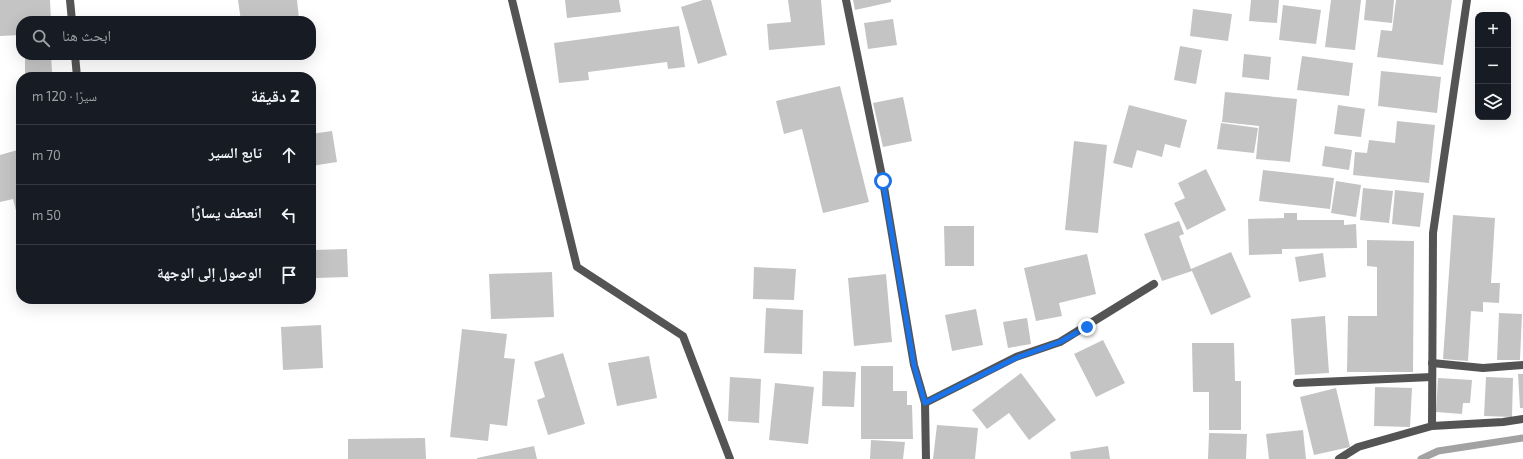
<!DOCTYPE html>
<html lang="ar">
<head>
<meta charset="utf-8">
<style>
	:root { --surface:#171b24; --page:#242831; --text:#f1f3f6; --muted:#9ea1a6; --line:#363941 }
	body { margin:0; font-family:"Exo 2","Noto Naskh Arabic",sans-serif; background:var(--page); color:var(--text); direction:rtl }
	.controls { position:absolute; right:12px; top:12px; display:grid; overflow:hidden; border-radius:8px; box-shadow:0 4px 16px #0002 }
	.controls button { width:36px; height:36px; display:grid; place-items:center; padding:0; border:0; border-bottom:1px solid var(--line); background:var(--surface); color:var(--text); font:20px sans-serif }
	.stop { position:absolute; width:12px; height:12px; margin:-9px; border:3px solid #1a73e8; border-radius:50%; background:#fff }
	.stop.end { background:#1a73e8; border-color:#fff; box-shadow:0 1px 4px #0008 }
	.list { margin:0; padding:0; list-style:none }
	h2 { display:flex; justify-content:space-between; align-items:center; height:52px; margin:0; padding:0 16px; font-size:17px }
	h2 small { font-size:13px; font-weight:400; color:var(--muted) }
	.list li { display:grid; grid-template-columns:26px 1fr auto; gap:12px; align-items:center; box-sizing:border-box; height:60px; padding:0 16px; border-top:1px solid var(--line) }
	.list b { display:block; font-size:15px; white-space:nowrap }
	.list em { font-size:13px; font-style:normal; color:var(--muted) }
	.icon { flex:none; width:22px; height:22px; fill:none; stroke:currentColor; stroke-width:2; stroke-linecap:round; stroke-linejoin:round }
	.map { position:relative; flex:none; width:1523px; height:459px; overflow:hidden; direction:ltr }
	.search { position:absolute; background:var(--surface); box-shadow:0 4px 16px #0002; left:16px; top:16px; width:300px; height:44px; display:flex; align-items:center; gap:10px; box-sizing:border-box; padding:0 14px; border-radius:16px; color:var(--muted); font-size:15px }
	.panel { position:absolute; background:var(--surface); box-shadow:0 4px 16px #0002; left:16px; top:72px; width:300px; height:232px; border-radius:16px; direction:rtl }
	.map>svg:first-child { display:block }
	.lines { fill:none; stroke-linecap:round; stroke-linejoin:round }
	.stream { stroke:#a2a2a2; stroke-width:7 }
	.building { fill:#c4c4c4 }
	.service { stroke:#545454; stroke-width:8 }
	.minor { stroke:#545454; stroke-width:8 }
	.route { stroke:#1a73e8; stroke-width:5 }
</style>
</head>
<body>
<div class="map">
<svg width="1523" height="459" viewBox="0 0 1523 459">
	<rect width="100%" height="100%" fill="#fff"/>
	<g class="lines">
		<path class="stream" d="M1421,459l17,-8 85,-13"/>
	</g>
	<path class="building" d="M0,0h50l1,21h-30v14l-21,1z
		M238,0h59l2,19 -16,2h-42z
		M565,0h54l2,12 -54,6z
		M703,0h8l16,55 -29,9 -17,-57z
		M788,0h33l4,45 -56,5 -2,-26 24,-2z
		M853,0h38v2l-36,8z
		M1251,0h28l-2,23 -28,-2z
		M1331,0h30l-6,50 -30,-3z
		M1366,0h28l-2,23 -28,-3z
		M1396,0h56l-9,65 -66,-8 4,-27 11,1z
		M1283,5l38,5 -5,34 -37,-4z
		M1193,9l39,5 -4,27 -38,-5z
		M893,19l4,26 -29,4 -4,-26z
		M679,26l6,41 -17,2 -1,-7 -79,10 1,8 -30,3 -5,-40z
		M1180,46l22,4 -6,34 -22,-4z
		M1244,54l27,3 -2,23 -27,-3z
		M25,55h26l1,17 -27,1z
		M1302,56l51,7 -4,33 -52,-6z
		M1381,71l60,6 -4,36 -59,-7z
		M840,86l29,116 -46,11 -21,-84 -18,5 -8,-33z
		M1225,92l72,7 -7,63 -34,-3 3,-33 -37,-4z
		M903,97l9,44 -29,6 -10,-44z
		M1129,105l58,15 -7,28 -15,-4 -3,13 -25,-7 -5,18 -19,-5z
		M1338,105l27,4 -4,28 -27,-3z
		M1397,121l38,4 -6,58 -76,-8 2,-23 12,1 2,-13 26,3z
		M1221,123l37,5 -4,25 -37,-4z
		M332,131l5,31 -26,4v-32z
		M1074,141l33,4 -9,88 -33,-3z
		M1325,146l27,4 -3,20 -27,-4z
		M21,149v77h-1l-7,-27 -13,3v-47z
		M1206,169l20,41 -39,20 -13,-27 11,-5 -7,-15z
		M1263,170l71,8 -4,31 -71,-8z
		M1336,181l25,4 -5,32 -25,-4z
		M1363,188l30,3 -4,32 -29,-3z
		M1395,190l29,3 -4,34 -28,-3z
		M1284,213h13v7h47v5l12,-1 1,24 -75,1v5l-33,1 -1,-36 36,-1z
		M1453,215l42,3 -4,65h9l-1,20 -16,-1v10l-12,-1 -3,50 -25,-2z
		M1179,221l5,13 -5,2 12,33 40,-17 20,45 -40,18 -19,-44 -30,10 -18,-47z
		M944,226h30v40h-29z
		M1367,240l47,1 -1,131h-66l1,-56h29v-49l-10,-1z
		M347,249l1,28 -33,1 -1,-28z
		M1323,253l3,24 -27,5 -4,-25z
		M1087,254l9,40 -37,9 3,13 -26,5 -12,-53z
		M754,267l42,2 -2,31 -41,-1z
		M552,272l2,45 -63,2 -2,-45z
		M886,274l6,68 -38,4 -6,-68z
		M766,308l37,2 -1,44 -38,-1z
		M976,309l7,36 -31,6 -7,-36z
		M1499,313l23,1 -2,46h-23z
		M1325,316l4,57 -34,2 -4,-56z
		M1027,318l4,26 -23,4 -5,-26z
		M321,325l2,43 -40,2 -2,-43z
		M462,329l45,5 -3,24 11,1 -8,67 -17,-2 -2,17 -38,-4z
		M1103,340l22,43 -29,14 -22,-43z
		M1192,343h42l1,38h6v49h-32v-38h-16z
		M563,353l22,71 -37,11 -11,-35 8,-3 -11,-35z
		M649,356l8,42 -40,8 -9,-43z
		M861,366h32v25h14v14h5l1,34h-52z
		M823,371l33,1 -2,35 -32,-1z
		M1021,373l35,47 -27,20 -20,-27 -22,16 -15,-19z
		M1518,374h5v34h-3z
		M730,377l31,2 -2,44 -31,-2z
		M1486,377l27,1 -1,39 -28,-1z
		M1438,378l34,2 -2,23h-7l-1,11 -26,-2z
		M775,383l39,4 -6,57 -39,-4z
		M1375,387l37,1 -2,39 -36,-1z
		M1336,388l14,59 -36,8 -14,-58z
		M937,425l41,3 -3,31h-42z
		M1303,430l3,29h-37l-3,-25z
		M1209,433l38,1 -1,25h-38z
		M425,438l1,21h-78v-20z
		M871,440l34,2 -2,17h-33z
		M534,446l3,13h-60v-1z
		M1108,446l2,13h-39l-1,-7z"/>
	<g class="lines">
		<path class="service" d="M70,0l2,21
			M75,55l2,22
			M1432,363l51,5 40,-3
			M1297,383l135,-6
			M925,403l91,-46 44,-15 94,-58"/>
		<path class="minor" d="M512,0l65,267 106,69 47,123
			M846,0l37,181 31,184 11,38 1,56
			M1432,426l71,-4 20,-3
			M1339,459l19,-12 74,-21 1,-193 34,-233"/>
	</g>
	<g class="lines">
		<path class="route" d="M883,181l31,184 11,38 91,-45 44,-16 27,-15"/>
	</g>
</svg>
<div class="controls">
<button>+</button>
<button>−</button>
<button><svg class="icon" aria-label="layers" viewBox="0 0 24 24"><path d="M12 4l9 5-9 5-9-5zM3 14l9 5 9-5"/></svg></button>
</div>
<div class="stop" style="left:883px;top:181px"></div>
<div class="stop end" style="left:1087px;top:327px"></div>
<div class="search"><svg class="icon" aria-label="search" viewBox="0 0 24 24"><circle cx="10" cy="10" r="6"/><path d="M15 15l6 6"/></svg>ابحث هنا</div>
<section class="panel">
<h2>2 دقيقة<small>سيرًا · 120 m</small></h2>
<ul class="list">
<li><svg class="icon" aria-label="ahead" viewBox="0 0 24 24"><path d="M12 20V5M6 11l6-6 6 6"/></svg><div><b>تابع السير</b></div><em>70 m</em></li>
<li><svg class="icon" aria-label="left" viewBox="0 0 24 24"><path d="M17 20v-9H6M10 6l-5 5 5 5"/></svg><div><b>انعطف يسارًا</b></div><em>50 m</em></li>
<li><svg class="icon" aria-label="arrive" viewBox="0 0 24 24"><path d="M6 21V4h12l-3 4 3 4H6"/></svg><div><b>الوصول إلى الوجهة</b></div></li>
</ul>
</section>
</div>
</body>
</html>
